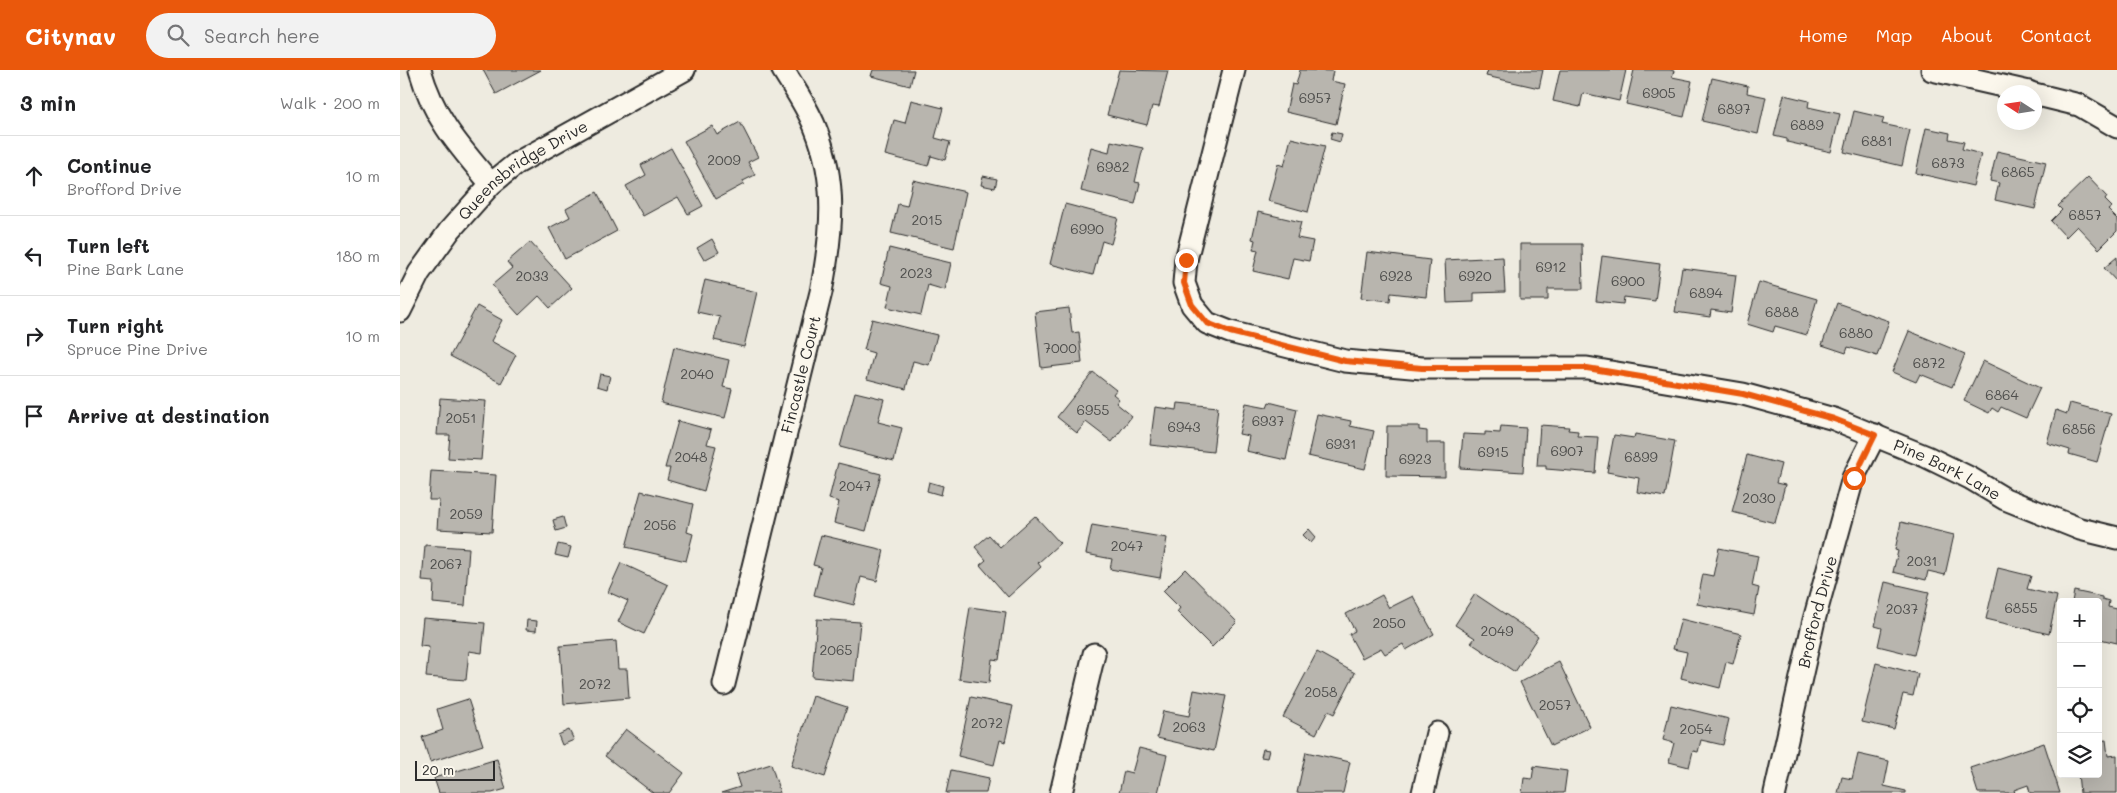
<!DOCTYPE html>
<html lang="en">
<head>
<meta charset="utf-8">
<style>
	:root { --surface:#fff; --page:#f2f2f2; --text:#202124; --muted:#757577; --line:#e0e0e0; --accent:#ea580c }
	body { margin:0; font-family:Mali,sans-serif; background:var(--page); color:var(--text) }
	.controls { position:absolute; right:15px; bottom:15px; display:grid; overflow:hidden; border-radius:5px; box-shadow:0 5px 20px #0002 }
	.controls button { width:45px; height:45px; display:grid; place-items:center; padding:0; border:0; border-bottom:1px solid var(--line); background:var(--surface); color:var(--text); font:25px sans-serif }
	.compass { position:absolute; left:1597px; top:15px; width:45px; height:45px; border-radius:50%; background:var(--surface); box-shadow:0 5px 20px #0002; rotate:282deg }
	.scale { position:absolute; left:15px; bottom:12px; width:80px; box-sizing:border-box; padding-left:5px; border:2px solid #2b2b2b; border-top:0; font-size:14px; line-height:18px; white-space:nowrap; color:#2b2b2b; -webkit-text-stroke:4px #fbf7ec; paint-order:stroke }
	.stop { position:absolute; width:15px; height:15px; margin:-11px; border:4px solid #ea580c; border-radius:50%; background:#fff }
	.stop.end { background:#ea580c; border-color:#fff; box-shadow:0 1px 5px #0008 }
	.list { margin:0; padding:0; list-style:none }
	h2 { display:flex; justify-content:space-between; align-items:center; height:65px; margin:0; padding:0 20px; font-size:21px }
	h2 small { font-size:16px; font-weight:400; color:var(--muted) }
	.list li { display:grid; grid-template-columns:32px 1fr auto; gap:15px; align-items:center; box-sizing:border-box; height:80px; padding:0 20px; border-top:1px solid var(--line) }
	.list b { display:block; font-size:19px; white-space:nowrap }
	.list p { margin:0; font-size:16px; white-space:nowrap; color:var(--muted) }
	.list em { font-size:16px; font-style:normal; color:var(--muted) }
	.icon { flex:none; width:28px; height:28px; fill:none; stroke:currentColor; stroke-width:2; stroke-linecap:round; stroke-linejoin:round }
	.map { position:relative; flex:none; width:1717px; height:723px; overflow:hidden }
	header { display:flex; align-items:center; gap:30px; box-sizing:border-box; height:70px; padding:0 25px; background:var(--accent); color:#fff }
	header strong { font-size:24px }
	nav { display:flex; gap:28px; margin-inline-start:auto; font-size:18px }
	.search { width:350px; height:45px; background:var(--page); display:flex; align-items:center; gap:12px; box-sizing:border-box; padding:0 18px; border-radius:28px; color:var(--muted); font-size:19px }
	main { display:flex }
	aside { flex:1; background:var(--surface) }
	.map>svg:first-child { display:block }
	.building { fill:#b8b5ae; stroke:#2b2b2b }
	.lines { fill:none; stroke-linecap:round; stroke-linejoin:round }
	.minor-casing { stroke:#2b2b2b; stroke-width:25 }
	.minor { stroke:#fbf7ec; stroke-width:21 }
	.route { stroke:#ea580c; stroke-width:6 }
	.labels { text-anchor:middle; stroke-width:5; stroke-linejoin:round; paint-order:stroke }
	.number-label { font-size:14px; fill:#4e4e4c }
	.street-label { font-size:16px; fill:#2b2b2b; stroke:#fbf7ec }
</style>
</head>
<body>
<header>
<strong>Citynav</strong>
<div class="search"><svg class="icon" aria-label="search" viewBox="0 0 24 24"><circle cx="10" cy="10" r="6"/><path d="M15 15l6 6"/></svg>Search here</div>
<nav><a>Home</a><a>Map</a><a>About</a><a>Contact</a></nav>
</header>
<main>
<aside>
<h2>3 min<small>Walk · 200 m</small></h2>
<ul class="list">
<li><svg class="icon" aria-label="ahead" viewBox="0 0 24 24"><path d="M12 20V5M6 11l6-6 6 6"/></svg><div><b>Continue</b><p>Brofford Drive</p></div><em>10 m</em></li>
<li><svg class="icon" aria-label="left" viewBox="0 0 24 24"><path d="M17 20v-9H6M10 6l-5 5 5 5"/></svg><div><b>Turn left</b><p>Pine Bark Lane</p></div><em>180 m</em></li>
<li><svg class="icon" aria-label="right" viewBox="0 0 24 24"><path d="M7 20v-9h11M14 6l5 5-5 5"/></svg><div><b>Turn right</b><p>Spruce Pine Drive</p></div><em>10 m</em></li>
<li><svg class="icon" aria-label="arrive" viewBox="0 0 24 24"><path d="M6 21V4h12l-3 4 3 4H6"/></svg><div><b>Arrive at destination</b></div></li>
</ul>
</aside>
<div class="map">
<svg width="1717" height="723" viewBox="0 0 1717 723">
	<rect width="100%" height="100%" fill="#eeebe0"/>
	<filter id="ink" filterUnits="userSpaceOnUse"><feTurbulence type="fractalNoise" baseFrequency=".02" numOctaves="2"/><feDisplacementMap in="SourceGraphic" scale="10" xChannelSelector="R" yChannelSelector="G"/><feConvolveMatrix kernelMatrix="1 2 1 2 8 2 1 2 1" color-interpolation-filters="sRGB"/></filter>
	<g filter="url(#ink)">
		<path class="building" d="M83,0h58l-45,24z
			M473,0h41l-4,16 -39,-10z
			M719,0l49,1 -9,36 -7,-1 -5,19 -40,-10z
			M900,0l33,1 -2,10 14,3 -9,40 -50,-12 6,-28 4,1z
			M1088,0h55l-4,18 -53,-12z
			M1160,0h66l-7,31 -36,-8 -3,14 -27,-6z
			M1234,0h36l4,1 -2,6 20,4 -8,36 -58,-13z
			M1312,8l36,8 -1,7 19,4 -8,37 -56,-13z
			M1384,25l25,6 -1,6 32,7 -9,38 -44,-10v-3l-13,-3z
			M511,30l32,8 -8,30 15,4 -5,18 -14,-4 -3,10 -43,-11 9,-35 11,3z
			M1454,41l30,7 -2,6 28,6 -8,36 -58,-14z
			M340,52l18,35 -10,5 7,13 -12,6 1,3 -28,15 -32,-58 28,-15 5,9z
			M1526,58l24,5 -1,6 15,3 -2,7 19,5 -8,32 -57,-13z
			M932,62l10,2 -2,8 -10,-3z
			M891,68l34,8 -17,66 -40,-11 10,-37 6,2z
			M711,71l32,7 -8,34 5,1 -5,21 -54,-13 10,-44 18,5z
			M271,78l32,58 -15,8 -10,-17 -35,19 -17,-30 20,-11 -5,-10z
			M1597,81l49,11 -11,47 -40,-9 4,-17 -9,-2z
			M583,106l14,3 -2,9 -14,-3z
			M1688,107l19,20 -2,3 7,7 -4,3 9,9v12l-18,18 -22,-23 -11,11 -15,-16 11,-11 -4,-4z
			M513,110l53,12 -12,56 -63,-15 7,-29 9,2z
			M197,122l20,39 -52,28 -16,-31 21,-11 -4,-8z
			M665,134l53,14 -7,26 -9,-3 -9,34 -43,-11z
			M858,142l43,10 -4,16 16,3 -4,20 -16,-3 -5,21 -35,-8 5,-21 -5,-1 2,-9 -3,-1z
			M312,169l7,13 -15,8 -7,-12z
			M130,172l42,46 -22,20 -11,-12 -20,19 -27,-30 20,-17 -5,-6z
			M1120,174h62l1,45h-35v11h-28z
			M489,178l62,15 -6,27 -17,-5 -7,30 -34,-8 5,-21 -11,-3z
			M967,182l63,8 -4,37 -35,-4 -1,8 -29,-3z
			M1202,186l58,8 -5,37 -31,-4 -1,7 -27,-3z
			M1103,187l2,35 -31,1v9l-27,1 -2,-43z
			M1717,187v25l-13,-14z
			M1282,198l54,7 -5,38 -20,-3 -1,7 -35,-5z
			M305,210l52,12 -13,55 -30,-7 6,-23 -23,-5z
			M1359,212l58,17 -10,36 -32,-9 -2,6 -26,-8z
			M1437,233l52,18 -12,35 -29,-9 -2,6 -24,-8z
			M77,236l25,14 -11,21 25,14 -15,28 -51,-27z
			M669,238l3,25 7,-1 3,31 -41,5 -6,-56z
			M472,249l65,16 -8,30 -16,-4 -7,28 -39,-10 7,-26 -10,-3z
			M1509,261l56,23 -13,33 -32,-13 -4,8 -24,-10z
			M274,277l55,13 -6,27 9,2 -7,29 -64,-15z
			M1583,291l57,27 -14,30 -25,-11 -3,5 -6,-4 -3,5 -25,-12z
			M693,302l23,18 -3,4 6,5 -3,4 16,13 -20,26 -26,-20 -9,11 -20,-16z
			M200,304l10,2 -3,13 -10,-3z
			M455,322l29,7 -6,23 24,6 -8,33 -54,-14z
			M40,328l46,3 -5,59 -33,-2 2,-23h-13z
			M869,332l28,7 -11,51 -40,-9 3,-15 -10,-2 7,-31 21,4z
			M778,333l40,4 -5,45 -63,-7 5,-38 22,3z
			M1670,333l41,11 -14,48 -28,-8 1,-4 -23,-7 9,-33 11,4z
			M917,344l34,7 -1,5 24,5 -9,38 -57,-13z
			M278,351l33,9 -4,14 9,2 -12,45 -37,-11 3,-12h-5z
			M1140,355l29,2 -1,3 10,1 -1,5 21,1 -3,36 -49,-4v-3h-9z
			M987,356h32v4l8,1v12h18v34l-59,-1z
			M1101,356l25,2 -3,44 -63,-4 3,-34 22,1v-3l15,1z
			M1235,364l40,7 -10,56 -28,-5 2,-14 -32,-6 7,-37 20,3z
			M1347,385l34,9 -5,19 9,2 -10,38 -43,-11z
			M438,393l43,11 -15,57 -32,-8 5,-21 -10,-3z
			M31,401l65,4 -4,57 -55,-3 2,-29h-10z
			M529,412l14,4 -2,9 -14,-4z
			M241,421l52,13 -6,28 6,2 -7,27 -60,-14z
			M635,446l25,27 -22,20 3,4 -33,30 -28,-32 6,-5 -11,-13 14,-12 11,12z
			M163,447l3,11 -10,3 -3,-11z
			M1501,452l53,13 -9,40 -17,-4 -2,9 -33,-8 5,-21 -3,-1z
			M692,455l75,13 -7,40 -50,-9 2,-10 -26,-5z
			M909,459l7,8 -5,6 -8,-8z
			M421,465l63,15 -7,31 -16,-4 -7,28 -40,-10 7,-28 -8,-2z
			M158,474l13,3 -3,11 -13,-3z
			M25,475l44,3 -4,58 -32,-3 1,-21 -12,-1z
			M1319,478l39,8 -6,30 7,2 -5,27 -57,-11 6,-30 10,2z
			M221,493l47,22 -24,49 -26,-12 10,-21 -20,-9z
			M1598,498l33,8 -4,13 30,7 -8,38 -63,-15z
			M785,499l52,53 -25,25 -35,-35 3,-4 -17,-17z
			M1485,512l44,10 -15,63 -36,-9 4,-18 -7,-2z
			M1674,521l28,6v2l7,2 -1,6 9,2v34l-17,-4 -2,8v-45h-26z
			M1075,524l63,42 -23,36 -44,-29 4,-5 -20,-13z
			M982,525l7,13 24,-12 21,38 -28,16 -3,-6 -18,10 -4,-6 -19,10 -13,-24 6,-3 -9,-17z
			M570,537l36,5 -7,48 -7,-1 -3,24 -30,-4z
			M23,548l62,5 -3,30 -13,-2 -3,29 -40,-3 3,-30 -9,-1z
			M417,549l43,3 -6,59 -42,-4z
			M1281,549l60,15 -8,30 -7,-2 -6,26 -39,-10 6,-26 -14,-3z
			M127,550l10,1 -1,10 -10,-1z
			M216,571l2,28h9l2,29 -65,6 -4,-58z
			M917,582l38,21 -21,41 -6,-3 -12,23 -33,-17z
			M1159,592l31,65 -39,19 -31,-64z
			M1476,593l42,11 -5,22 -10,-2 -9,35 -32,-7z
			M794,620l32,6 -12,55 -57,-13 6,-27 26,5z
			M413,626l34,11 -22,70 -34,-11z
			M571,627l42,9 -8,36 -5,-2 -6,25 -36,-9z
			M68,629l15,46 -53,17 -8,-25 21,-7 -6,-21z
			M1271,635l58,14 -6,26 -22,-5 -3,12 -5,-1 -4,16 -20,-5 5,-19 -11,-3z
			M226,659l58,44 -15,20h-16l-48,-37z
			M169,660l5,10 -12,5 -4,-10z
			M1706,670l2,16 9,-1v38h-37l-2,-19h20v-33z
			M1644,673l16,50h-30l-2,-8 -14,5 1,3h-37l-8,-25z
			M739,678l28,7 -9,38h-39l5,-22 8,2z
			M863,679l6,1 -2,8 -6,-1z
			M906,682l44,10 -7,31h-46z
			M1458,684l31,7 -5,25 22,5v2h-68l4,-16 10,2z
			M97,689l9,30 -14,4h-53l-5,-15z
			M371,694l9,29h-59l19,-6 -4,-12z
			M1134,696l33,5 -3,22h-42l2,-15 8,1z
			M551,700l38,8 -3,15h-40z"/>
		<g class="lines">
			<defs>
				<g id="minor">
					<path d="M20,0c14,49 39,76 71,114"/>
					<path id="s1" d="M834,0l-48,190 -2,23 8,22 15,18 23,9 115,29 77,7h165l156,26 91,25 93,38 43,21 35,21 75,30 37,9"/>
					<path d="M1532,0l97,22"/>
					<path d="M1634,24l45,11 38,22"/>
					<path id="s2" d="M0,241l19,-38 31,-43 41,-46 26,-21 167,-93"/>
					<path id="s3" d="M324,614l97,-392c11,-58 17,-109 -6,-165 -8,-20 -21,-39 -32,-57"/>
					<path d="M661,723l33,-139"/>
					<path d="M1023,723l14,-60"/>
					<path id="s4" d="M1375,723l39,-173 39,-142 22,-43"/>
				</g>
			</defs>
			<use href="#minor" class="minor-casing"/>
			<use href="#minor" class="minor"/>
		</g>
	</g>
	<g class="lines" filter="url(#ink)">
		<path class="route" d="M786,190l-2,23 8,22 15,18 23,9 115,29 77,7h165l156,26 91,25 41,16 -21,43"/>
	</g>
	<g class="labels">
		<g class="number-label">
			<text x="1259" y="28">6905</text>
			<text x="915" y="33">6957</text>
			<text x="1334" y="44">6897</text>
			<text x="1407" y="60">6889</text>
			<text x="1477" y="76">6881</text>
			<text x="324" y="95">2009</text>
			<text x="1548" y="98">6873</text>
			<text x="713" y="102">6982</text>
			<text x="1618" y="107">6865</text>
			<text x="1685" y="150">6857</text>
			<text x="527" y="155">2015</text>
			<text x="687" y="164">6990</text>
			<text x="1151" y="202">6912</text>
			<text x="516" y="208">2023</text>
			<text x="132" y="211">2033</text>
			<text x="996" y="211">6928</text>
			<text x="1075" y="211">6920</text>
			<text x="1228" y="216">6900</text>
			<text x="1306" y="228">6894</text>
			<text x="1382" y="247">6888</text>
			<text x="1456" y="268">6880</text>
			<text x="660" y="283">7000</text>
			<text x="1529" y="298">6872</text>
			<text x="297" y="309">2040</text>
			<text x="1602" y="330">6864</text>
			<text x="693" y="345">6955</text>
			<text x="61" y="353">2051</text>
			<text x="868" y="356">6937</text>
			<text x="784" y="362">6943</text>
			<text x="1679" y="364">6856</text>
			<text x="941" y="379">6931</text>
			<text x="1167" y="386">6907</text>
			<text x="1093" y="387">6915</text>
			<text x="291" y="392">2048</text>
			<text x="1241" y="392">6899</text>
			<text x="1015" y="394">6923</text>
			<text x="455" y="421">2047</text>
			<text x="1359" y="433">2030</text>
			<text x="66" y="449">2059</text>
			<text x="260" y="460">2056</text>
			<text x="727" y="481">2047</text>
			<text x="1522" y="496">2031</text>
			<text x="46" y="499">2067</text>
			<text x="1621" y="543">6855</text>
			<text x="1502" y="544">2037</text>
			<text x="989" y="558">2050</text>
			<text x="1097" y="566">2049</text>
			<text x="436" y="585">2065</text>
			<text x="195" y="619">2072</text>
			<text x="921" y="627">2058</text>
			<text x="1155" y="640">2057</text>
			<text x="587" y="658">2072</text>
			<text x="789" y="662">2063</text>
			<text x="1296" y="664">2054</text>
		</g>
		<g class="street-label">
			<text dy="6" stroke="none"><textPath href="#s2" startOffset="191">Queensbridge Drive</textPath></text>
			<text dy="6" stroke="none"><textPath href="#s3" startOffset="319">Fincastle Court</textPath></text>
			<text dy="6" stroke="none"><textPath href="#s1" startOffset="1028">Pine Bark Lane</textPath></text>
			<text dy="6" stroke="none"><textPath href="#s4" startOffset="186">Brofford Drive</textPath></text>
		</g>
	</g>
</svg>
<div class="controls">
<button>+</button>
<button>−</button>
<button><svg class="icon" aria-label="locate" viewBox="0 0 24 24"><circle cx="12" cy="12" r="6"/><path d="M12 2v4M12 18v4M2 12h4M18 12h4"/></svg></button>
<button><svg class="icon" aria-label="layers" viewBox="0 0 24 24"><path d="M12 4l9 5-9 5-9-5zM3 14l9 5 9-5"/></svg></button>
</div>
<svg class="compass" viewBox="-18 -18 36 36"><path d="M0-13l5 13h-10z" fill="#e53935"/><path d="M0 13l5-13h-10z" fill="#757577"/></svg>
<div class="scale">20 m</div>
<div class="stop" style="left:1454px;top:408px"></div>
<div class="stop end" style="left:786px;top:190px"></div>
</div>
</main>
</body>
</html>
